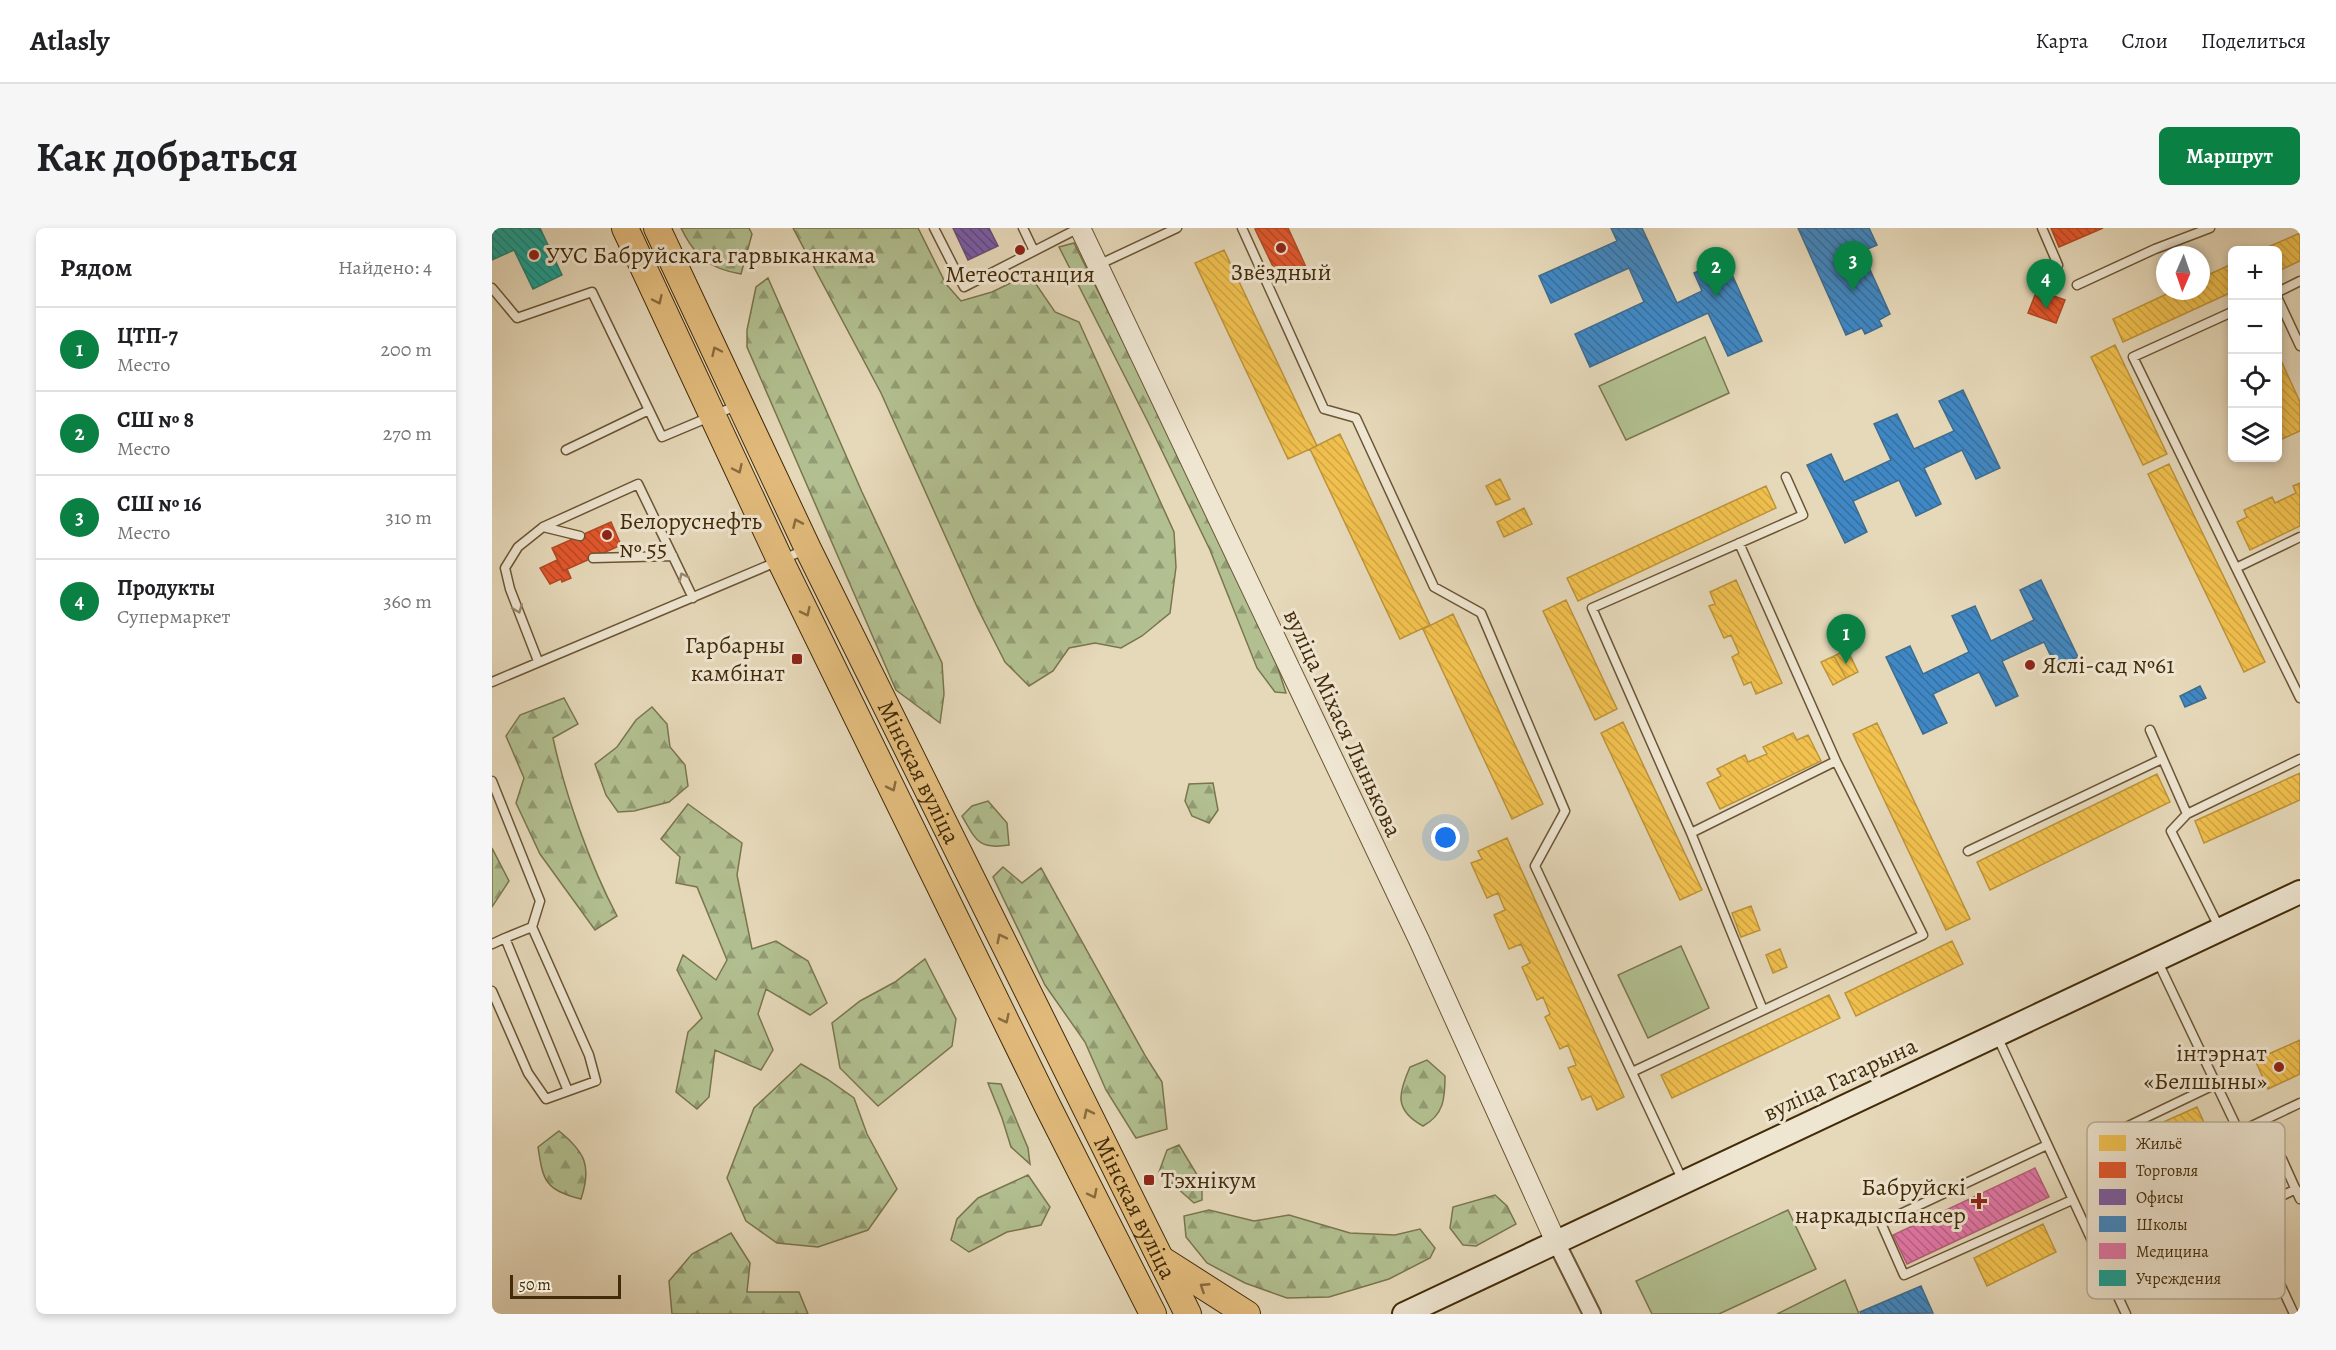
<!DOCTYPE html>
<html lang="ru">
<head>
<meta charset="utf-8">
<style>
	:root { --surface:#fff; --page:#f6f6f6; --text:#202124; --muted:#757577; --line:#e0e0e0; --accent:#0b8043 }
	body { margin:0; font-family:Alegreya,serif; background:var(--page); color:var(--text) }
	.controls { position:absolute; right:18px; top:18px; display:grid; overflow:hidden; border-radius:9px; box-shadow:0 3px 9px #0003 }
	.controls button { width:54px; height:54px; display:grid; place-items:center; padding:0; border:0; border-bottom:2px solid var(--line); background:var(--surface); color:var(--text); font:30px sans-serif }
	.compass { position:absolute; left:1664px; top:18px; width:54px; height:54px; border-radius:50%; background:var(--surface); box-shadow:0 3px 9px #0003; rotate:182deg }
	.scale { position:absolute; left:18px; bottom:15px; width:111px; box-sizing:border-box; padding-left:6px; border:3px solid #422b08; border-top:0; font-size:16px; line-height:21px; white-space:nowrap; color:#422b08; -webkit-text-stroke:4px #efe6d2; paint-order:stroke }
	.you { position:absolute; left:954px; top:610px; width:21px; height:21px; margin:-15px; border:4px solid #fff; border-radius:50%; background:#1a73e8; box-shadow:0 0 0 9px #1a73e833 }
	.badge { display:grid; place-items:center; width:39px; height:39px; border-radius:50%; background:var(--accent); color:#fff; font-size:20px; font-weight:700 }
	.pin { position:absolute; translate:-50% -50px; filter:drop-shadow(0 2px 3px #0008) }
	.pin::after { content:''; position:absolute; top:32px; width:21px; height:18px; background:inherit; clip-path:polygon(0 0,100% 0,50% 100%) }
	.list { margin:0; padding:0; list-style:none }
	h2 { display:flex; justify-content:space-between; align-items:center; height:78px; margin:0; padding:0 24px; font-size:26px }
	h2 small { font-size:20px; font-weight:400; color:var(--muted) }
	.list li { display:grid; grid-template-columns:39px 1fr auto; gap:18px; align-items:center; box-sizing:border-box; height:84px; padding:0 24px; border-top:2px solid var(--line) }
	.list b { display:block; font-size:22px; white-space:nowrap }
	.list p { margin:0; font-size:20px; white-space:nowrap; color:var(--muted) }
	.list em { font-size:20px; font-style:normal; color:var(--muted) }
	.icon { flex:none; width:33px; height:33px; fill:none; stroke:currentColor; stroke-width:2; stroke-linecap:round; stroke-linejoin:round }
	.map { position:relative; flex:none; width:1808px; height:1086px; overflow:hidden; border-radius:9px }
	header { display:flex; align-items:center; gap:36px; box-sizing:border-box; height:84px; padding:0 30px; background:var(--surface); border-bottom:2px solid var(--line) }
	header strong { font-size:28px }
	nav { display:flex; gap:33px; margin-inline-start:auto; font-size:21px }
	.intro { display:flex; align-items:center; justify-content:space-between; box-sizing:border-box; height:144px; padding:0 36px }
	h1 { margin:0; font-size:42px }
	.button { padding:15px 27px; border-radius:9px; background:var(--accent); color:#fff; font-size:21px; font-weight:700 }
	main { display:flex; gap:36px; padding:0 36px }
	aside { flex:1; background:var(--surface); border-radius:9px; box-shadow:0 3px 9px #0003 }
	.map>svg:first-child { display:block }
	.green { fill:#b2c091; stroke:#7a764c; stroke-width:1.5 }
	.forest { fill:url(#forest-firs); stroke:#7a764c; stroke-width:1.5 }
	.homes { fill:url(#homes-back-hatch); stroke:#bd9439; stroke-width:1.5 }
	.shops { fill:url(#shops-back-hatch); stroke:#b34a23; stroke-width:1.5 }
	.offices { fill:url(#offices-back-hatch); stroke:#6a4f77; stroke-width:1.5 }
	.schools { fill:url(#schools-back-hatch); stroke:#406c8c; stroke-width:1.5 }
	.health { fill:url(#health-back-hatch); stroke:#b36078; stroke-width:1.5 }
	.public { fill:url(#public-back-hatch); stroke:#247f6d; stroke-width:1.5 }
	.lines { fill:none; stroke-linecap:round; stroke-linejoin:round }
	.service-casing { stroke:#6b5634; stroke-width:11 }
	.minor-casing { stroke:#6b5634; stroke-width:20 }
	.tertiary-casing { stroke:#6b5634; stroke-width:22 }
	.secondary-casing { stroke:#422b08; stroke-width:26 }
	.primary-casing { stroke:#422b08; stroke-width:28 }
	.service { stroke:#efe6d2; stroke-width:8 }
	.minor { stroke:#efe6d2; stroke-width:16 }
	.tertiary { stroke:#efe6d2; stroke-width:20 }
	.secondary { stroke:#efe6d2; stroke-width:22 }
	.primary { stroke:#e3bc7d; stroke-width:26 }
	.oneway { stroke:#8a6c3d }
	.oneway2 { stroke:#98886d }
	.poi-dot { fill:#8f2418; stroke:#efe6d2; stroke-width:2 }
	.labels { text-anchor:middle; stroke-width:6; stroke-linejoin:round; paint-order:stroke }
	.poi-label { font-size:24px; fill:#422b08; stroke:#efe6d2; text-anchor:start }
	.street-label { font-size:24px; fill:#422b08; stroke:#efe6d2 }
	.key { fill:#efe6d2; stroke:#bbae95; stroke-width:1.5 }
	.key-label { font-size:16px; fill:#422b08 }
</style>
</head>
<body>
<header>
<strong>Atlasly</strong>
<nav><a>Карта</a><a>Слои</a><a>Поделиться</a></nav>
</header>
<div class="intro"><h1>Как добраться</h1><a class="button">Маршрут</a></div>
<main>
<aside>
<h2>Рядом<small>Найдено: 4</small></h2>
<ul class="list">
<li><span class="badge">1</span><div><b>ЦТП-7</b><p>Место</p></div><em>200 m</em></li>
<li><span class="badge">2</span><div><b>СШ № 8</b><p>Место</p></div><em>270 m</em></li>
<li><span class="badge">3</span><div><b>СШ № 16</b><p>Место</p></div><em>310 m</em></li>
<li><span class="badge">4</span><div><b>Продукты</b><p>Супермаркет</p></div><em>360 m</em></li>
</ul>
</aside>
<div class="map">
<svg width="1808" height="1086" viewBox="0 0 1808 1086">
	<defs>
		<pattern id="forest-firs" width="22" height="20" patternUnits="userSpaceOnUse" patternTransform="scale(1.5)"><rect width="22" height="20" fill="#b2c091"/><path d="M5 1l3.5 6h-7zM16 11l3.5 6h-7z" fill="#929c74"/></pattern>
		<pattern id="homes-back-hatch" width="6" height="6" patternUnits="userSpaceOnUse" patternTransform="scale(1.5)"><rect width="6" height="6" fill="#f2c14e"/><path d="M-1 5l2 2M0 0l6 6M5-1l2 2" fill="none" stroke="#d1a643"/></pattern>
		<pattern id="shops-back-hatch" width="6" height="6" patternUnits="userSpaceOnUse" patternTransform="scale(1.5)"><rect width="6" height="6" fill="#e4572e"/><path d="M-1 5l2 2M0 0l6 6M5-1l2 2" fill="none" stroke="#ba4825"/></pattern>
		<pattern id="offices-back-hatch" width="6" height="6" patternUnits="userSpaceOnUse" patternTransform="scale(1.5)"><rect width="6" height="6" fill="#7b5ea7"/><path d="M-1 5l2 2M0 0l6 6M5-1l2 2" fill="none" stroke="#614a7e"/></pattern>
		<pattern id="schools-back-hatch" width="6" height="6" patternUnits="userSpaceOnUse" patternTransform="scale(1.5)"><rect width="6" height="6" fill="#3f88c5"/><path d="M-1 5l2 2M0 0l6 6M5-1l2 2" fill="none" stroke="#366f9e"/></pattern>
		<pattern id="health-back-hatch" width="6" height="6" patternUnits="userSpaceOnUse" patternTransform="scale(1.5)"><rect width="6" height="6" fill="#e377a8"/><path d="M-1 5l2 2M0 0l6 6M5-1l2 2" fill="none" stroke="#ba6287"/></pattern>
		<pattern id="public-back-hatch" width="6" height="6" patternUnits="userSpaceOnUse" patternTransform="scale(1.5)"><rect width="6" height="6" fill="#17a398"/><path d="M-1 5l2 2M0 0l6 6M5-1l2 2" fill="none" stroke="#16857a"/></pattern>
	</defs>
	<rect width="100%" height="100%" fill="#e6d9ba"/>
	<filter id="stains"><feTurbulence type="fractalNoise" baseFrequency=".00333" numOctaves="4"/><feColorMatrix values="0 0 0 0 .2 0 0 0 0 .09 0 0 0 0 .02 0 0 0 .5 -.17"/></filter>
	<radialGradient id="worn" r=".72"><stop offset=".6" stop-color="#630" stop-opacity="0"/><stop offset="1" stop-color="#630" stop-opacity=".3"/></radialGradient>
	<path class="green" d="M1213,109l24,56 -103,47 -27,-54z
		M1189,718l28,62 -61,30 -30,-63z
		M1296,982l28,59 -97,45h-67l-16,-33z
		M1353,1052l14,34h-82z"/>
	<path class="forest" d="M189,0h68l3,6 -11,40c-31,-5 -46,-17 -60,-46z
		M301,0h125l28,56 15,17 31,-9 37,-18 26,38 24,10 95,210 2,35 -6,46 -28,23 -21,12 -26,-5 -26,5 -16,23 -24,15 -24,-24 -27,-53 -97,-216z
		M582,15l138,277 61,133 13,40 -11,-1 -18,-24 -47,-118 -62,-128 -89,-175z
		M276,50l94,214 80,171 2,31 -4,29 -44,-33 -149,-343v-17l9,-43z
		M72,470l14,26 -25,14c12,56 37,127 64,178l-22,14 -55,-76 -24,-51 8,-25 -18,-42 14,-21z
		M160,479l15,17 3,23 15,18 3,21 -19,16 -35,9 -16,1 -12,-17 -11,-31 22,-17 19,-27z
		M721,555l5,27 -9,13 -17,-7 -7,-15 4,-17z
		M496,573l19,22 2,22c-31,5 -33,-5 -47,-29l10,-10z
		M196,576l54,39 -5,32 15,74 24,-8 32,20 19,42 -17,12 -44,-26 -8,25 15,36 -12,20 -46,-20 -6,47 -12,12 -21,-17 12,-60 14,-14 -25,-48 6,-15 33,25 11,-20 -30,-73 -21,-4 4,-26 -19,-18z
		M0,620l17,33 -17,26z
		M511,639l19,16 19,-15 105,189 16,25 5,47 -31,9 -30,-48 -21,-48 -40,-57 -52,-108z
		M433,731l31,60 -4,27 -74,60 -38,-38 -8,-45 28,-22 35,-19z
		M935,832l18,16c0,22 -1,39 -22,50 -29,-16 -25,-32 -13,-59z
		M309,836l26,15 27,19 13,36 30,55 -29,41 -50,17 -41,-4 -31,-22 -19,-43 27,-70z
		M496,855l13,1 27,64 2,16 -19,-17 -9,-29z
		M67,903c26,21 33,35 22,68 -36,-9 -38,-18 -43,-52z
		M687,917l23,38v17l-8,3 -35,-31 8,-22z
		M536,947l22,32 -9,18 -34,7 -38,20 -18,-12 6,-21 21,-21z
		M1003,967l12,11 9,18 -40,22 -13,-1 -13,-17 3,-21z
		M717,982l45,11 35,-6 61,18 45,2 25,-6 15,19 -5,10 -41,21 -60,18 -42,1 -42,-15 -38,-20 -21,-26 -2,-21z
		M239,1005l19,30 -3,29h52l9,22h-136l-3,-33 23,-27z"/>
	<path class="homes" d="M1808,5v28l-22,10v-21h-17z
		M732,22l93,196 -29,13 -93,-196z
		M1740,36v28l-109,50 -10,-23 60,-28h28v-13z
		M1623,117l52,109 -24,11 -52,-108z
		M1786,126l22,48v29l-18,8 -4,-10z
		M848,206l90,191 -30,14 -90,-190z
		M1677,236l96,198 -21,10 -96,-198z
		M1008,251l10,20 -14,6 -10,-19z
		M1808,255v43l-50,24 -13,-28 10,-5 -3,-7 28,-13 3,6 21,-10 -3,-7z
		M1274,258l10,22 -198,93 -11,-23z
		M1032,280l8,16 -28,13 -7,-15z
		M1244,352l46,103 -26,11 -5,-12 -7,3 -12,-28 7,-4 -8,-18 -7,3 -15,-32 6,-2 -5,-12z
		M1074,372l51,109 -22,11 -52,-109z
		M961,386l90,190 -31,15 -89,-190z
		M1355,421l11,23 -12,6 -12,-22z
		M1342,428l12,22 -13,7 -12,-23z
		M1131,494l79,168 -22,10 -79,-167z
		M1385,495l93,196 -24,11 -93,-196z
		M1301,505l4,7 11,-5 13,26 -101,48 -13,-26 14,-7 -4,-7 28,-14 3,7 19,-8 -4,-7z
		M1808,545v27l-96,43 -9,-22z
		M1665,546l13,28 -180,88 -13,-28z
		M1015,610l117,259 -27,13 -6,-14 -9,4 -14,-32 8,-3 -8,-20 -8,4 -15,-32 5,-3 -7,-17 -6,3 -15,-33 8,-4 -9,-19 -12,5 -15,-34 11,-5 -7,-17 -11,5 -16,-35 11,-4 -4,-8z
		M1259,678l9,24 -19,7 -9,-24z
		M1460,713l11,23 -107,52 -11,-23z
		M1288,721l7,18 -14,6 -7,-18z
		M1337,767l11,23 -168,80 -11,-23z
		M1808,812v34l-32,15 -13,-29z
		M1705,879l21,46 -92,41 -21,-46z
		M1551,996l13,28 -69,34 -13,-28z"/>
	<path class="shops" d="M765,0h31l18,39 -27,12 -24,-50z
		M1559,0h52l-44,19z
		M1545,62l28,10 -9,23 -28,-10z
		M119,294l10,23 -58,26 -11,-23z
		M65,332l6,11 4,-2 4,9 -9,4 -1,-3 -11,5 -10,-16z"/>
	<path class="offices" d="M461,0h36l9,18 -30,14z"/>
	<path class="schools" d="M1119,0h31l35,75 25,-12 -8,-18 31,-14 37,82 -34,15 -20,-43 -118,54 -15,-33 69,-32 -15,-34 -78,35 -12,-27 78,-35z
		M1306,0h71l8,17 -24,10 6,12 8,-4 23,51 -11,6 3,6 -17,8 -3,-6 -16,7z
		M1471,162l37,78 -24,11 -14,-29 -38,18 17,36 -25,12 -17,-36 -46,21 14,31 -22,11 -38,-78 24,-11 13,28 47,-22 -17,-36 23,-10 17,35 40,-18 -15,-30z
		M1549,352l37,77 -22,10 -12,-25 -42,19 16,35 -22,10 -17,-34 -46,22 14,29 -24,11 -37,-77 24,-11 13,28 46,-22 -17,-36 23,-10 16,35 43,-21 -14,-30z
		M1708,458l6,12 -21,9 -5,-11z
		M1429,1058l12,27 -72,1 -1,-2z"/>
	<path class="health" d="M1543,940l14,29 -142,67 -14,-29z"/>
	<path class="public" d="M0,0h48l22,47 -29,14 -19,-39 -22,10z"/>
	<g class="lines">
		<defs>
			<path id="service" d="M442,0l30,59 115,-59
				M531,0l11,23
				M750,0l82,181 32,9 78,169 47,26 84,198 -30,55 148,315
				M1550,0l16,37
				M606,37l79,-37
				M1585,57l78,-36 55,-21
				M0,60l25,30 75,-26 70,145 76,-32
				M1786,64l22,-11
				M1786,71l22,47
				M1740,84l-99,45 103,211 64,-31
				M74,222l83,-40
				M51,299l37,9
				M1247,315l97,218
				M101,330l80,-2
				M1744,340l64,130
				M46,433l-28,-72 -5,-21 13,-21 25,-20 95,-43 55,114
				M0,454l315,-133
				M1658,502l37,84 -16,17 49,98
				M0,553l48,120 -8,26 57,128 7,26 -50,18 -18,-26 -36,-82
				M1695,586l113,-55
				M1199,605l-99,-225 211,-93 -17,-38
				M1476,623l194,-92
				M13,710l27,-11
				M0,716l13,-6 63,153
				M1665,732l92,193 33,6 18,40
				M1505,808l129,278
				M1140,844l291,-137 -87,-174 -145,72 72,177
				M1630,901l94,-45
				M1747,904l61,-29
				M1555,917l-166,78 23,52 168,-75
				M1645,983l85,-40 27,-18
				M1617,1051l138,-66
				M1802,1086l-47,-101 49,-24"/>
			<path id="minor" d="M1064,1014l36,72"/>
			<path id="tertiary" d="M588,0l339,712 137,302"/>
			<path id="secondary" d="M912,1086l896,-422"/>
			<g id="primary">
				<path d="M133,0l155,332 267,545 106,209"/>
				<path id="s1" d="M165,0l151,321 380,765"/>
				<path d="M669,1031l86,55"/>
			</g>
		</defs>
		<use href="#service" class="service-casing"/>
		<use href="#minor" class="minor-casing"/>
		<use href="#tertiary" class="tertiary-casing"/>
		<use href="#secondary" class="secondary-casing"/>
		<use href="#primary" class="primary-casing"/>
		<use href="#service" class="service"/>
		<use href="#minor" class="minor"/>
		<use href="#tertiary" class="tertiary"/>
		<use href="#secondary" class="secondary"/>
		<use href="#primary" class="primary"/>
	</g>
	<defs><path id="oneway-chevron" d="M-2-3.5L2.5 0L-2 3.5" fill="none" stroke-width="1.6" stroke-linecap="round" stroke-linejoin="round" transform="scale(1.5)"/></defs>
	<g class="oneway">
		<use href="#oneway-chevron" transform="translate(166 72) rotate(65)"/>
		<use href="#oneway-chevron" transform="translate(224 123) rotate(-115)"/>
		<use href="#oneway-chevron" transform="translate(246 241) rotate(65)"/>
		<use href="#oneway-chevron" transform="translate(305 295) rotate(-114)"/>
		<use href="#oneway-chevron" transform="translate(314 384) rotate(64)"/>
		<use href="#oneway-chevron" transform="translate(400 559) rotate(64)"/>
		<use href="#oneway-chevron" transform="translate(509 710) rotate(-116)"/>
		<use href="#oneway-chevron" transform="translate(513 791) rotate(64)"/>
		<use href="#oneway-chevron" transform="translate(596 885) rotate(-116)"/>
		<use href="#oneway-chevron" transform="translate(601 966) rotate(63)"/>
		<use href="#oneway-chevron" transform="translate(712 1059) rotate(-147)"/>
	</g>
	<g class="oneway2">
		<use href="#oneway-chevron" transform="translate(191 349) rotate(-115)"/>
		<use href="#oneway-chevron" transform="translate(26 381) rotate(69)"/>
	</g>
	<g class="poi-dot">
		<circle cx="789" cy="20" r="6"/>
		<circle cx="528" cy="22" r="6"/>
		<circle cx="42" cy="27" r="6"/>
		<circle cx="115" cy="307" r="6"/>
		<rect x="299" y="425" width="12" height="12" rx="3"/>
		<circle cx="1538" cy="437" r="6"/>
		<circle cx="1787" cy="839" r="6"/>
		<rect x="651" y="946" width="12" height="12" rx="3"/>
		<path d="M1484 964h6v6h6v6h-6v6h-6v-6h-6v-6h6z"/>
	</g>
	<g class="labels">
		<g class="poi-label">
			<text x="54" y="35">УУС Бабруйскага гарвыканкама</text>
			<text x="789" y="52" text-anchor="middle">Звёздный</text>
			<text x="528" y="54" text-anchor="middle">Метеостанция</text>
			<text x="127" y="301">Белоруснефть<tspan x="127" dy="28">№ 55</tspan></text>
			<text x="293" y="425" text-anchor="end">Гарбарны<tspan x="293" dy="28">камбінат</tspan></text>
			<text x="1550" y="445">Яслі-сад №61</text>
			<text x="1775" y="833" text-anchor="end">інтэрнат<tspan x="1775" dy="28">«Белшыны»</tspan></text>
			<text x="669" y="960">Тэхнікум</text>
			<text x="1474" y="967" text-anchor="end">Бабруйскі<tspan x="1474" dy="28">наркадыспансер</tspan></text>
		</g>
		<g class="street-label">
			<text transform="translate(851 495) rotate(65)" y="8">вуліца Міхася Лынькова</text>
			<text dy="8" stroke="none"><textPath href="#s1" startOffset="604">Мінская вуліца</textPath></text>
			<text transform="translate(1348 851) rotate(-25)" y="8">вуліца Гагарына</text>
			<text dy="8" stroke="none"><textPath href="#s1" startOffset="1090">Мінская вуліца</textPath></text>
		</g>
	</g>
	<rect x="1595" y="894" width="198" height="177" rx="9" class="key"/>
	<rect x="1607" y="907" width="27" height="16" fill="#f2c14e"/>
	<rect x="1607" y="934" width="27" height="16" fill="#e4572e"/>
	<rect x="1607" y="961" width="27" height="16" fill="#7b5ea7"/>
	<rect x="1607" y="988" width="27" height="16" fill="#3f88c5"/>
	<rect x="1607" y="1015" width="27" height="16" fill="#e377a8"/>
	<rect x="1607" y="1042" width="27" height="16" fill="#17a398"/>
	<g class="key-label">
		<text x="1644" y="921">Жильё</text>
		<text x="1644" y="948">Торговля</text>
		<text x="1644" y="975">Офисы</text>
		<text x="1644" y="1002">Школы</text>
		<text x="1644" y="1029">Медицина</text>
		<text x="1644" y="1056">Учреждения</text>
	</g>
	<rect width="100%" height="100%" filter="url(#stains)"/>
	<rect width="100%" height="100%" fill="url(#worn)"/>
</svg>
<div class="controls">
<button>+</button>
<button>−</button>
<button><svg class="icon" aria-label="locate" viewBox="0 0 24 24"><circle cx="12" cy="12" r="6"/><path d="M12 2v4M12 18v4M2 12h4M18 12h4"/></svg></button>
<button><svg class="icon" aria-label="layers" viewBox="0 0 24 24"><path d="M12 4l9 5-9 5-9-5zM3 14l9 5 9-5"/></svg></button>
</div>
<svg class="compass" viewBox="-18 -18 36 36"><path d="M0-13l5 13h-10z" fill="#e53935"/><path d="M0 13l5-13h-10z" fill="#757577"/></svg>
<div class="scale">50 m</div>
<div class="you"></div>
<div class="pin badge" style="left:1354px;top:436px">1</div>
<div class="pin badge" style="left:1224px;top:69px">2</div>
<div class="pin badge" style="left:1361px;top:63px">3</div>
<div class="pin badge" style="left:1554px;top:81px">4</div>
</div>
</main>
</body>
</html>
